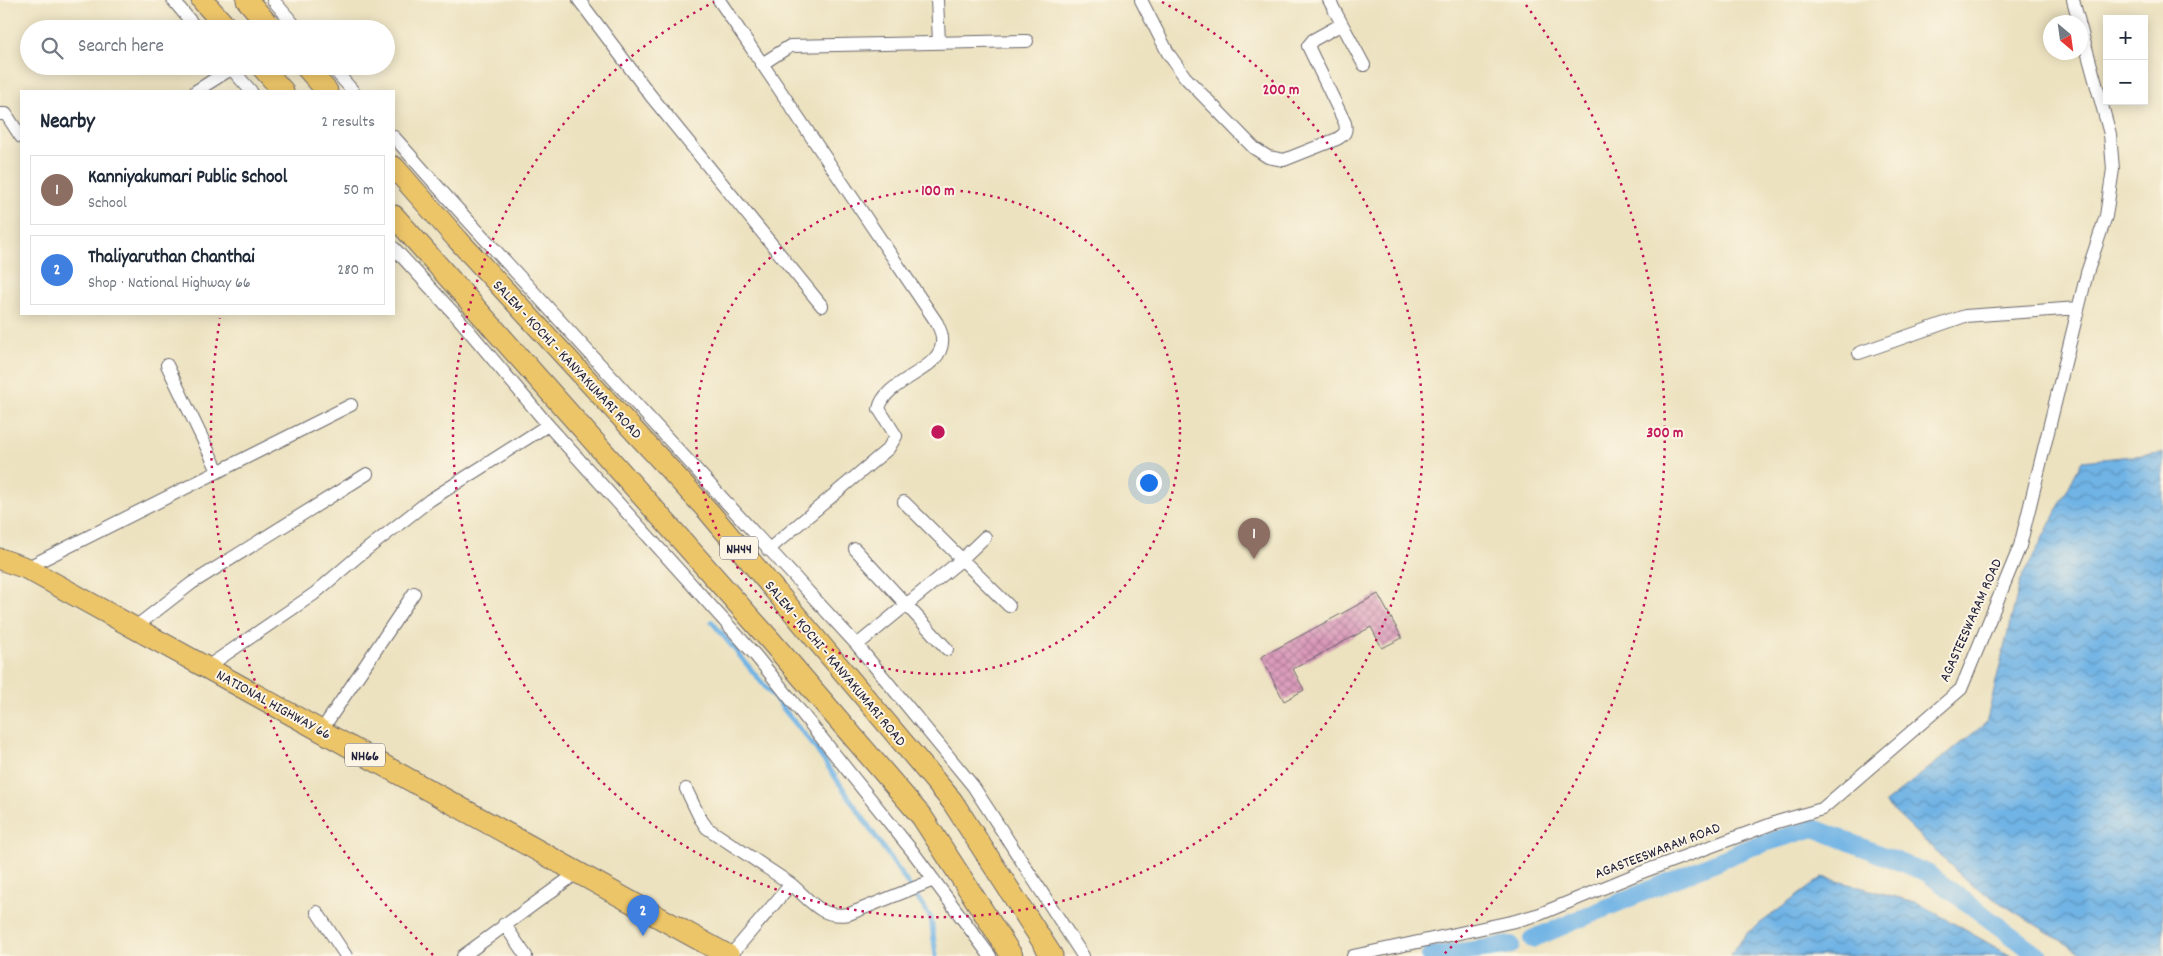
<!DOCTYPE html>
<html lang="en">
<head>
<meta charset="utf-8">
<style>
	:root { --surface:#fff; --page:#f6f6f7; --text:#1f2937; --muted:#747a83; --line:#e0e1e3; --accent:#1f6fb2 }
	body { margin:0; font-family:Dekko,sans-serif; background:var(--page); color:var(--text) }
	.controls { position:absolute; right:15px; top:15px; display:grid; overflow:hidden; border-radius:0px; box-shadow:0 2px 12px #0003 }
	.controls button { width:45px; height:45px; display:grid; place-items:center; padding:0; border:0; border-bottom:1px solid var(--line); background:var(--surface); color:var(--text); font:25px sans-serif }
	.compass { position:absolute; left:2043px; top:15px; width:45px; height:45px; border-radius:50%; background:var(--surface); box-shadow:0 2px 12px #0003; rotate:151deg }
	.you { position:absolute; left:1148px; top:482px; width:18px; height:18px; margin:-12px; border:4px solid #fff; border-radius:50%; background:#1a73e8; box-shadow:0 0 0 8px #1a73e833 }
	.badge { display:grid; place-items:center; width:32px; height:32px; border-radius:50%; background:var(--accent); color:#fff; font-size:16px; font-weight:700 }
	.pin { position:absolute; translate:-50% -41px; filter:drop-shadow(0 1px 2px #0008) }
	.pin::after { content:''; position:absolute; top:26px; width:18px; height:15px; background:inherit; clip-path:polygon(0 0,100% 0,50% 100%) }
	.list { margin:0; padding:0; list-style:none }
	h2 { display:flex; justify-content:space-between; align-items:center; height:65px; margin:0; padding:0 20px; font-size:21px }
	h2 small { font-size:16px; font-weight:400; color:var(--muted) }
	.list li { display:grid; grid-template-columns:32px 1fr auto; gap:15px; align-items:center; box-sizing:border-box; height:70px; margin:0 10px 10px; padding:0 10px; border:1px solid var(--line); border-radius:0px }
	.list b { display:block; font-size:19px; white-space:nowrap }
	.list p { margin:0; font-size:16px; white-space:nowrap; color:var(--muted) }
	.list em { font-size:16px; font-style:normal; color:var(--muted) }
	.icon { flex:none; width:28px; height:28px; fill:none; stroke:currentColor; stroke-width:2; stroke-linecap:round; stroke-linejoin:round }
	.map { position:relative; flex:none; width:2163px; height:956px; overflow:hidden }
	.search { position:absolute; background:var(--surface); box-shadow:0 2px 12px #0003; left:20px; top:20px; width:375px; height:55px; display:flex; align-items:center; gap:12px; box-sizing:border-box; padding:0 18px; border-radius:28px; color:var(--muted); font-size:19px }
	.panel { position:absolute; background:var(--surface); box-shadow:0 2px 12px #0003; left:20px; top:90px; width:375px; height:225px; border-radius:0px }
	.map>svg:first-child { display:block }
	.water { fill:url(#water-waves); stroke:#486a90 }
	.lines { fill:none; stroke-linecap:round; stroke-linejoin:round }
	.stream { stroke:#6fb3e5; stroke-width:5 }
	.canal { stroke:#6fb3e5; stroke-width:18 }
	.building { fill:url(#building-cross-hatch) }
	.minor-casing { stroke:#69656a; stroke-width:14 }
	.trunk-casing { stroke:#69656a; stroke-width:23 }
	.minor { stroke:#fff; stroke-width:12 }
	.trunk { stroke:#edc569; stroke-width:21 }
	.ring { fill:none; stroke:#c2185b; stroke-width:2.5; stroke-dasharray:2.5 5 }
	.labels { text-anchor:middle; stroke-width:4; stroke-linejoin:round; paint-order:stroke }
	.shield { fill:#fcf5e5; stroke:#63616e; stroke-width:1 }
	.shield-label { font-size:14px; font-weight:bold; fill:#22223b }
	.street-label { font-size:15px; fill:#22223b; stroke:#fcf5e5 }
	.centre { fill:#c2185b; stroke:#fcf5e5; stroke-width:2.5 }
	.ring-label { font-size:15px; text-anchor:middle; font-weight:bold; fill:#c2185b; stroke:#fcf5e5; stroke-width:4; stroke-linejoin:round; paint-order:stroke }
</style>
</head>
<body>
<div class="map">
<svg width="2163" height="956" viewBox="0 0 2163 956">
	<defs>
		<pattern id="water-waves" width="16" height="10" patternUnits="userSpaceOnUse" patternTransform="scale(1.25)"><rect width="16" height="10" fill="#6fb3e5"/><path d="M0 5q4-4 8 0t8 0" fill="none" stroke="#5b91bb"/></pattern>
		<pattern id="building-cross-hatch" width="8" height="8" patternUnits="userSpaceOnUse" patternTransform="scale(1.25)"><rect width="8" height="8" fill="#da9aba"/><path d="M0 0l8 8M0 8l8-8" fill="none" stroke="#b07d98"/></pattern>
	</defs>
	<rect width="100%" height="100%" fill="#fcf5e5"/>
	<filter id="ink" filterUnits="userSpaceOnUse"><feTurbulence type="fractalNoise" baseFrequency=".02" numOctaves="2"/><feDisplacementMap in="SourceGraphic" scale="10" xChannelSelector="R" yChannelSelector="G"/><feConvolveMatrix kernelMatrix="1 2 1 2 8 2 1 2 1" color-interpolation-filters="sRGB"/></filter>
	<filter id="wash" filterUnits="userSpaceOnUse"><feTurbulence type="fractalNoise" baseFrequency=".0096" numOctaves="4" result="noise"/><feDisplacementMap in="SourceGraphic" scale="20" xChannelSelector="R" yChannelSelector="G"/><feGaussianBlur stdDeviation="1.12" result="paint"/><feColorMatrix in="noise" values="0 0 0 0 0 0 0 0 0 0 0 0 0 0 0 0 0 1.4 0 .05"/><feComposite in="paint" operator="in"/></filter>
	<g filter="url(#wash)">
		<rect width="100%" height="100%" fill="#ece2c0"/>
		<path class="water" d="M2163,453v503h-77l-116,-72 -85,-81 101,-80 34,-141 62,-121z
			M1823,877l95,26 93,53h-282l18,-23z"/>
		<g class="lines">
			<path class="stream" d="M712,622l102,124 117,172 5,38"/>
			<path class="canal" d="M1532,939l217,-91 65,-20 113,45 112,83
				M1430,956l81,-11"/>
		</g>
		<g id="blocks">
			<path class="building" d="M1378,594l24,44 -20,10 -11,-21 -78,42 11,21 -20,11 -23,-44z"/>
		</g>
	</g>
	<g filter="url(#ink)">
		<use href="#blocks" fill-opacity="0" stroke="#69656a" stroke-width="1"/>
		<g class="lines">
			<defs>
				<path id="minor" d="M173,0l24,29
					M273,0l25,29
					M579,0l72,96 171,210
					M719,0l218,323c2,5 5,10 5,15 4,33 -57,40 -63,71l17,27 -8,13 -120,101
					M937,0l2,42
					M1141,0l27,53 17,24 69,71 14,9 16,3 53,-21c8,-5 10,-7 8,-16l-37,-77 5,-6 29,-16
					M1329,0l35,65
					M2073,0l6,22
					M762,64l28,-18 237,-5
					M229,66l22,25
					M331,66l22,25
					M196,91l35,-22
					M0,114h6l15,23
					M394,137l59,67 404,441 116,141 110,170
					M394,248l65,71 89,106 208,231 157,196 77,104
					M1859,353l106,-37 113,-8
					M167,365l51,106
					M904,502l105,104
					M855,549l92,100
					M26,568l325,-163
					M134,628l58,-45 175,-109
					M857,645l104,-85 24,-23
					M207,667l107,-73 43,-37 73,-57 118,-75
					M321,731l93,-138
					M686,789l14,29 7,10 84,56
					M317,912l29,44
					M504,924l22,32
					M463,956l115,-84
					M730,956l61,-72c20,17 30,35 58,30l85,-34
					M1353,956l162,-35 25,-7 97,-40 140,-52 45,-13 139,-120 59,-143 67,-273 19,-57 7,-47 -3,-35 -30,-108"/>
				<path id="trunk" d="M202,0l26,29
					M247,0l25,29
					M261,66l22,25
					M305,66l22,25
					M394,167l64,73 251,272 243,289 100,155
					M394,216l376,424 152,177 90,139
					M0,559l26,9 703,388"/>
			</defs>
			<use href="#minor" class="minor-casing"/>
			<use href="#trunk" class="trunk-casing"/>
			<use href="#minor" class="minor"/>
			<use href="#trunk" class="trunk"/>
		</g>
	</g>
	<g class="ring">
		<circle cx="938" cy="432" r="242"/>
		<path d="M1162 2A485 485 0 1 1 714 2"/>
		<path d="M433 955A727 727 0 0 1 220 318M1526 5A727 727 0 0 1 1443 955"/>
	</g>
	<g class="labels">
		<g class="shield">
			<rect x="720" y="536.5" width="38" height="23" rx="4"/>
			<rect x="345" y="743.5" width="40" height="23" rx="4"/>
		</g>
		<g class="shield-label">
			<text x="739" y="553">NH44</text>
			<text x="365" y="760">NH66</text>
		</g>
		<g class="street-label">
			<text transform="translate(568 359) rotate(47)" y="5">SALEM - KOCHI - KANYAKUMARI ROAD</text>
			<text transform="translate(1970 620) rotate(-66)" y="5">AGASTEESWARAM ROAD</text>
			<text transform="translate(836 663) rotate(50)" y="5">SALEM - KOCHI - KANYAKUMARI ROAD</text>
			<text transform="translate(274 704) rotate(29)" y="5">NATIONAL HIGHWAY 66</text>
			<text transform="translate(1657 850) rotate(-21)" y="5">AGASTEESWARAM ROAD</text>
		</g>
	</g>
	<circle cx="938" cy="432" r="8" class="centre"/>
	<g class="ring-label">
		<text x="1281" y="94">200 m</text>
		<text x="938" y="195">100 m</text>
		<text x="1665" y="437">300 m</text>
	</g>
</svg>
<div class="controls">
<button>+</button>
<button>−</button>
</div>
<svg class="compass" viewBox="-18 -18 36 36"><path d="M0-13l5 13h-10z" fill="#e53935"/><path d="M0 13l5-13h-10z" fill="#747a83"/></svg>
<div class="you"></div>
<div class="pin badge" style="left:1254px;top:559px;background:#8d6e63">1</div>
<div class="pin badge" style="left:643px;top:936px;background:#3f7fe0">2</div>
<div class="search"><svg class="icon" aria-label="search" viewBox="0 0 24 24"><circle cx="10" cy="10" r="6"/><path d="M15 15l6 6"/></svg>Search here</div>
<section class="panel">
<h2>Nearby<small>2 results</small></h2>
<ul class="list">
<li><span class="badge" style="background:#8d6e63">1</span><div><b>Kanniyakumari Public School</b><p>School</p></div><em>50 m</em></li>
<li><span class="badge" style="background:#3f7fe0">2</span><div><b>Thaliyaruthan Chanthai</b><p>Shop · National Highway 66</p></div><em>280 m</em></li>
</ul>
</section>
</div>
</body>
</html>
